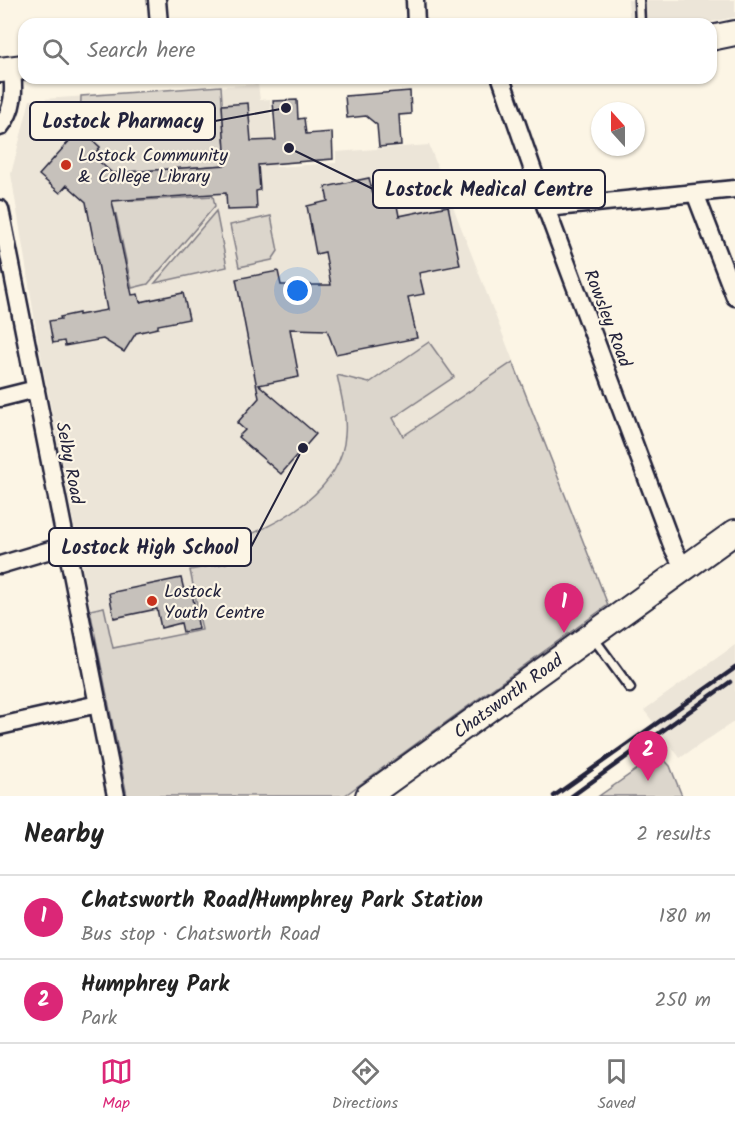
<!DOCTYPE html>
<html lang="en">
<head>
<meta charset="utf-8">
<style>
	:root { --surface:#fff; --page:#f2f2f2; --text:#222; --muted:#767676; --line:#e0e0e0; --accent:#db2777 }
	body { margin:0; font-family:Kalam,sans-serif; background:var(--page); color:var(--text) }
	.compass { position:absolute; left:591px; top:102px; width:54px; height:54px; border-radius:50%; background:var(--surface); box-shadow:0 2px 4px #0004; rotate:339deg }
	.you { position:absolute; left:298px; top:291px; width:21px; height:21px; margin:-15px; border:4px solid #fff; border-radius:50%; background:#1a73e8; box-shadow:0 0 0 9px #1a73e833 }
	.badge { display:grid; place-items:center; width:39px; height:39px; border-radius:50%; background:var(--accent); color:#fff; font-size:20px; font-weight:700 }
	.pin { position:absolute; translate:-50% -50px; filter:drop-shadow(0 2px 3px #0008) }
	.pin::after { content:''; position:absolute; top:32px; width:21px; height:18px; background:inherit; clip-path:polygon(0 0,100% 0,50% 100%) }
	.list { margin:0; padding:0; list-style:none }
	h2 { display:flex; justify-content:space-between; align-items:center; height:78px; margin:0; padding:0 24px; font-size:26px }
	h2 small { font-size:20px; font-weight:400; color:var(--muted) }
	.list li { display:grid; grid-template-columns:39px 1fr auto; gap:18px; align-items:center; box-sizing:border-box; height:84px; padding:0 24px; border-top:2px solid var(--line) }
	.list b { display:block; font-size:22px; white-space:nowrap }
	.list p { margin:0; font-size:20px; white-space:nowrap; color:var(--muted) }
	.list em { font-size:20px; font-style:normal; color:var(--muted) }
	.icon { flex:none; width:33px; height:33px; fill:none; stroke:currentColor; stroke-width:2; stroke-linecap:round; stroke-linejoin:round }
	.map { position:relative; flex:none; width:735px; height:796px; overflow:hidden }
	.search { position:absolute; background:var(--surface); box-shadow:0 2px 4px #0004; left:18px; right:18px; top:18px; height:66px; display:flex; align-items:center; gap:15px; box-sizing:border-box; padding:0 21px; border-radius:18px; color:var(--muted); font-size:22px }
	.sheet { height:246px; background:var(--surface) }
	nav { display:flex; justify-content:space-around; align-items:center; box-sizing:border-box; height:84px; border-top:2px solid var(--line); background:var(--surface); font-size:16px; color:var(--muted) }
	nav a { display:grid; justify-items:center; gap:3px }
	nav .on { color:var(--accent) }
	.map>svg:first-child { display:block }
	.built { fill:#ece5d8 }
	.green { fill:#dcd6cc; stroke:#7f7c84; stroke-width:1.5 }
	.building { fill:#c6c1bb; stroke:#22223b; stroke-width:1.5 }
	.lines { fill:none; stroke-linecap:round; stroke-linejoin:round }
	.lane-casing { stroke:#22223b; stroke-width:13 }
	.street-casing { stroke:#22223b; stroke-width:21 }
	.secondary-casing { stroke:#22223b; stroke-width:28 }
	.lane { stroke:#fcf5e5; stroke-width:8 }
	.street { stroke:#fcf5e5; stroke-width:16 }
	.secondary { stroke:#fcf5e5; stroke-width:24 }
	.rail { stroke:#22223b; stroke-width:4.5 }
	.poi-dot { fill:#c8321e; stroke:#fcf5e5; stroke-width:2 }
	.labels { text-anchor:middle; stroke-width:4.5; stroke-linejoin:round; paint-order:stroke }
	.poi-label { font-size:18px; fill:#22223b; stroke:#fcf5e5; text-anchor:start }
	.street-label { font-size:18px; fill:#22223b; stroke:#fcf5e5 }
	.leader { fill:none; stroke:#22223b; stroke-width:2 }
	.callout-dot { fill:#22223b; stroke:#fcf5e5; stroke-width:2 }
	.callout { fill:#fcf5e5; stroke:#22223b; stroke-width:2 }
	.callout-label { font-size:20px; text-anchor:middle; font-weight:bold; fill:#22223b }
</style>
</head>
<body>
<div class="map">
<svg width="735" height="796" viewBox="0 0 735 796">
	<rect width="100%" height="100%" fill="#fcf5e5"/>
	<filter id="ink" filterUnits="userSpaceOnUse"><feTurbulence type="fractalNoise" baseFrequency=".0167" numOctaves="2"/><feDisplacementMap in="SourceGraphic" scale="12" xChannelSelector="R" yChannelSelector="G"/><feConvolveMatrix kernelMatrix="1 2 1 2 8 2 1 2 1" color-interpolation-filters="sRGB"/></filter>
	<g filter="url(#ink)">
		<path class="built" d="M628,0h107v17l-34,7h-71z
			M258,84l2,16 10,-1 6,68 60,-4v-11l93,-7 179,460 -264,191h-217l-88,-450 -28,-172 19,-74z
			M735,645v76l-55,37 -36,-48z"/>
		<path class="green" d="M221,86l5,79 -114,8 -19,-17 7,-9 -20,-18 1,-33z
			M121,191h7l1,10 84,-5 2,10 -67,78 -16,4 -16,-74 -8,2 -1,-8z
			M216,211l11,56 -72,16z
			M271,216l7,35 -6,9 -33,7 -9,-42z
			M429,342l25,35 -61,41 10,18 110,-74 95,243 -264,191h-217l-37,-186 14,-3 9,41 89,-18 -12,-60 37,-7 7,-22c46,-17 108,-51 111,-106 2,-20 -4,-40 -8,-60l32,8z
			M659,754l11,12 12,30h-83z"/>
		<path class="building" d="M410,91l1,23 -12,1 2,30 -22,2 -2,-22 -11,-9 -19,2 -2,-22z
			M297,100l1,19 6,-1 2,16 26,-2 1,27 -75,6 2,25 -4,1 1,18 -30,1 -1,-17 -114,8 20,94 6,-1 2,8 43,-9 6,26 -31,6v3l-22,5 -12,19 -21,-13 -38,7 -1,-5 -11,2 -4,-22 12,-2 -1,-2 19,-4v2l28,-5 -21,-108 -19,-17 -7,8 -21,-18 41,-46 20,18 -7,9 19,17 114,-8 -4,-60 26,-2 3,38 25,-1 -3,-39z
			M369,178l4,16 21,-4 5,26 49,-10 12,59 -41,8 5,21 -16,3 9,41 -81,16 -9,-24 -37,-1 9,48 -40,8 57,49 -35,40 -43,-37 7,-7 -8,-7 22,-25 -23,-119 42,-8 3,14h50l-6,-33 -9,2 -9,-48 21,-5 -3,-14z
			M181,578l3,12 7,-2 8,41 -16,3 -2,-9 -20,5 -4,-19 -43,9 -5,-25z"/>
		<g class="lines">
			<defs>
				<path id="lane" d="M639,0l1,24
					M592,636l38,52"/>
				<path id="street" d="M157,0l2,24
					M415,0l1,24
					M501,78l45,130 127,340 11,21
					M0,127c15,-18 14,-37 12,-59
					M695,193l40,104
					M546,208l189,-19
					M0,209l116,587
					M0,398l36,-9
					M0,565l67,-20
					M0,726l98,-22"/>
				<path id="secondary" d="M711,38l24,-5
					M0,70l24,-3
					M368,796l367,-264"/>
			</defs>
			<use href="#lane" class="lane-casing"/>
			<use href="#street" class="street-casing"/>
			<use href="#secondary" class="secondary-casing"/>
			<use href="#lane" class="lane"/>
			<use href="#street" class="street"/>
			<use href="#secondary" class="secondary"/>
			<path class="rail" d="M554,796l181,-128
				M572,796l158,-114"/>
		</g>
	</g>
	<g class="poi-dot">
		<circle cx="66" cy="165" r="6"/>
		<circle cx="152" cy="601" r="6"/>
	</g>
	<g class="labels">
		<g class="poi-label">
			<text x="78" y="161">Lostock Community<tspan x="78" dy="21">&amp; College Library</tspan></text>
			<text x="164" y="597">Lostock<tspan x="164" dy="21">Youth Centre</tspan></text>
		</g>
		<g class="street-label">
			<text transform="translate(608 318) rotate(69)" y="6">Rowsley Road</text>
			<text transform="translate(70 463) rotate(79)" y="6">Selby Road</text>
			<text transform="translate(508 696) rotate(-36)" y="6">Chatsworth Road</text>
		</g>
	</g>
	<path class="leader" d="M286 108L215 121M289 148L373 189M303 448L251 547"/>
	<g class="callout-dot">
		<circle cx="286" cy="108" r="6"/>
		<circle cx="289" cy="148" r="6"/>
		<circle cx="303" cy="448" r="6"/>
	</g>
	<g class="callout">
		<rect x="30" y="102" width="185" height="38" rx="6"/>
		<rect x="373" y="170" width="232" height="38" rx="6"/>
		<rect x="49" y="528" width="202" height="38" rx="6"/>
	</g>
	<g class="callout-label">
		<text x="123" y="128">Lostock Pharmacy</text>
		<text x="489" y="196">Lostock Medical Centre</text>
		<text x="150" y="554">Lostock High School</text>
	</g>
</svg>
<svg class="compass" viewBox="-18 -18 36 36"><path d="M0-13l5 13h-10z" fill="#e53935"/><path d="M0 13l5-13h-10z" fill="#767676"/></svg>
<div class="you"></div>
<div class="pin badge" style="left:564px;top:633px">1</div>
<div class="pin badge" style="left:648px;top:781px">2</div>
<div class="search"><svg class="icon" aria-label="search" viewBox="0 0 24 24"><circle cx="10" cy="10" r="6"/><path d="M15 15l6 6"/></svg>Search here</div>
</div>
<section class="sheet">
<h2>Nearby<small>2 results</small></h2>
<ul class="list">
<li><span class="badge">1</span><div><b>Chatsworth Road/Humphrey Park Station</b><p>Bus stop · Chatsworth Road</p></div><em>180 m</em></li>
<li><span class="badge">2</span><div><b>Humphrey Park</b><p>Park</p></div><em>250 m</em></li>
</ul>
</section>
<nav>
<a class="on"><svg class="icon" aria-label="map" viewBox="0 0 24 24"><path d="M3 6l6-2 6 2 6-2v14l-6 2-6-2-6 2zM9 4v14M15 6v14"/></svg>Map</a>
<a><svg class="icon" aria-label="directions" viewBox="0 0 24 24"><path d="M12 3l9 9-9 9-9-9zM9 14v-3h6M13 9l2 2-2 2"/></svg>Directions</a>
<a><svg class="icon" aria-label="saved" viewBox="0 0 24 24"><path d="M7 4h10v16l-5-4-5 4z"/></svg>Saved</a>
</nav>
</body>
</html>
